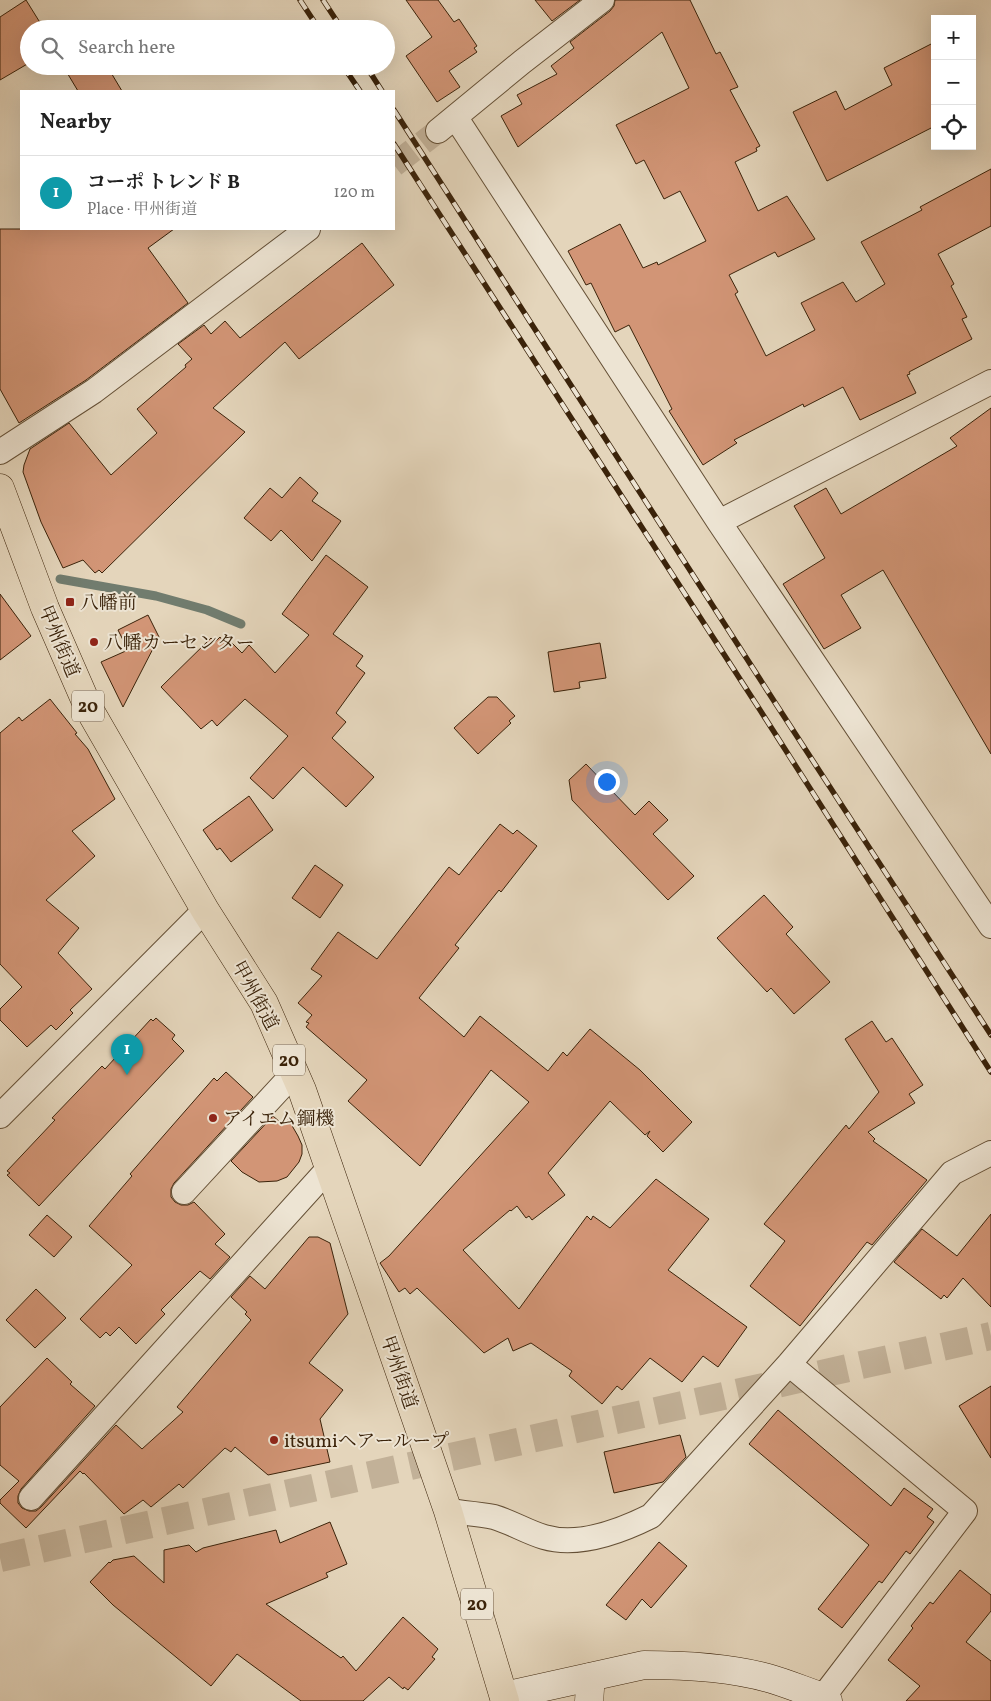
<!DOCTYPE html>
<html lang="en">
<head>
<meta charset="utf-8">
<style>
	:root { --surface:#fff; --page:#f2f2f2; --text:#222; --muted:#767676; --line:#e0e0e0; --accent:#7c3aed }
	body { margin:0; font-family:Vollkorn,"Noto Serif JP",serif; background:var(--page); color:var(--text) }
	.controls { position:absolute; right:15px; top:15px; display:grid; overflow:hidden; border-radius:0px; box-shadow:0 5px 20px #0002 }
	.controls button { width:45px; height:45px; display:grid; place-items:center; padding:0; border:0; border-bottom:1px solid var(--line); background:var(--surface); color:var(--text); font:25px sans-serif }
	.you { position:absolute; left:606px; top:781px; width:18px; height:18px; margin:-12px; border:4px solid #fff; border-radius:50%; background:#1a73e8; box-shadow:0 0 0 8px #1a73e833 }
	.badge { display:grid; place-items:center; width:32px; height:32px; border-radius:50%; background:var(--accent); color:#fff; font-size:16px; font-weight:700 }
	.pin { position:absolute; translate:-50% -41px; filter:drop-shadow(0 1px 2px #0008) }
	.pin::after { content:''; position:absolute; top:26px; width:18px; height:15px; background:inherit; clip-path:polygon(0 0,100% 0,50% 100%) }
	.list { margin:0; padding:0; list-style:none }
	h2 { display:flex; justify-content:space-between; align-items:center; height:65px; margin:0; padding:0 20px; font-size:21px }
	h2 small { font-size:16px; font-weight:400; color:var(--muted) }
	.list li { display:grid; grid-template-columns:32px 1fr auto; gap:15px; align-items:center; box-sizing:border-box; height:75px; padding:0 20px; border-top:1px solid var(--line) }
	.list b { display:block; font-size:19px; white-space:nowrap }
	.list p { margin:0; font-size:16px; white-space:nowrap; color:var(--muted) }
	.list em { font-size:16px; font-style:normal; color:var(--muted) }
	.icon { flex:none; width:28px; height:28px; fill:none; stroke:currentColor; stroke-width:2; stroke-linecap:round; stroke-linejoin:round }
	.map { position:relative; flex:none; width:991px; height:1701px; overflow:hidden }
	.search { position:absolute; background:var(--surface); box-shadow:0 5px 20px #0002; left:20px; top:20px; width:375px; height:55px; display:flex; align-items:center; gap:12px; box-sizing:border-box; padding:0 18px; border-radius:28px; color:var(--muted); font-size:19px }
	.panel { position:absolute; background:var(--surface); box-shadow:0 5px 20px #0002; left:20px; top:90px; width:375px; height:140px; border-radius:0px }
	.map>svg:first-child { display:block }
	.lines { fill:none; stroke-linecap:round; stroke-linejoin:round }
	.stream { stroke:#717c6e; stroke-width:9 }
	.building { fill:#d29576; stroke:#3b230a }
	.minor-tunnel { stroke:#c2b198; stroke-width:24; stroke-dasharray:24 12; stroke-linecap:butt }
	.trunk-tunnel { stroke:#c2b198; stroke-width:28; stroke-dasharray:28 14; stroke-linecap:butt }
	.minor-casing { stroke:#655036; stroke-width:26 }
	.tertiary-casing { stroke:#655036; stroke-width:29 }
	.secondary-casing { stroke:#3b230a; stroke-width:29 }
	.trunk-casing { stroke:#3b230a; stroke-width:29 }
	.minor { stroke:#ede4d3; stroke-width:24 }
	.tertiary { stroke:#ede4d3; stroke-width:28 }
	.secondary { stroke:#ede4d3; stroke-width:28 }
	.trunk { stroke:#e4d5bb; stroke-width:28 }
	.rail-casing { stroke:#3b230a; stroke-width:5.5 }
	.rail { stroke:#ede4d3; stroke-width:4; stroke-dasharray:11; stroke-linecap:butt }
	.poi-dot { fill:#8f2418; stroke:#ede4d3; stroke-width:2 }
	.labels { text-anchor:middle; stroke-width:4; stroke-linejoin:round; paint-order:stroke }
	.shield { fill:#ede4d3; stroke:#705d46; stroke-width:1 }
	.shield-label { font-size:18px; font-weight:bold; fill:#3b230a }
	.poi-label { font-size:19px; fill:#3b230a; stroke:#ede4d3; text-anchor:start }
	.street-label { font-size:19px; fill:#3b230a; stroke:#ede4d3 }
</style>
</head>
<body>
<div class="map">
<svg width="991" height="1701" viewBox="0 0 991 1701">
	<rect width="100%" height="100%" fill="#e4d5bb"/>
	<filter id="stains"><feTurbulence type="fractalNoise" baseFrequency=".004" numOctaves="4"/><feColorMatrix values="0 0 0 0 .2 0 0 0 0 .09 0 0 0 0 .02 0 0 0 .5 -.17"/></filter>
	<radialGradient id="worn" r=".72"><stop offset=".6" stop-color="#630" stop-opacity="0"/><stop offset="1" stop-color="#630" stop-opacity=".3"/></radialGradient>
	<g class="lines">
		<path class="stream" d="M60,579l96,17 51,14 34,14"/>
	</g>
	<path class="building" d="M26,0l18,29h-15v34l-29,17v-63z
		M406,0h32l16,22 5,-3 18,27 -3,2 3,4 -28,19 11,16 -23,15 -31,-46 26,-19z
		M535,0h45l-28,21z
		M615,0h75l26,54 4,-2 18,35 -8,3 30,56 -4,2 1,3 -22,11 23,49 29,-15 28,43 -37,18 -3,-5 -46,23 9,17 -3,2 31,62 49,-26 -14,-27 42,-21 13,20 29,-18 -24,-42 61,-32 -2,-3 71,-38v57l-53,28 16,30 -3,2 16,31 -5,2 10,20 -63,33 1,2 -3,1 9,18 -56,27 -17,-33 -39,20 -1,-3 -69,36 3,3 -34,22 -34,-54 3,-2 -43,-84 -14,7 -24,-49 -5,2 -18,-34 52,-27 23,44 14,-6 1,3 48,-24 -26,-50 -16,8 -20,-39 -8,4 -20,-39 73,-37 -27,-56 -144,115 -17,-31 21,-12 -5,-9 40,-21 -6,-8 23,-18 -4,-6 40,-31 4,-5z
		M935,42v84l-108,55 -34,-69 43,-21 9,19 47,-25 -8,-17z
		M63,66h44l15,25h-44z
		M0,229h174l-26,19 40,55 -102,77 -67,43 -19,-34z
		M362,243l32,42 -95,74 -14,-17 -72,66 32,24 -143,141 -3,-3 -4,3 -12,-13 -20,8 -22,-46 -18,-50 1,-7 6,-16 39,-26 42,52 46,-42 -20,-24 49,-42 -1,-2 7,-6 -14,-15 26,-19 7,9 14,-13 15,17z
		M991,408v346l-108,-184 -42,25 20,33 -37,21 -41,-65 42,-26 -31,-52 32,-18 15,26 116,-68 -7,-8z
		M300,477l18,16 -6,8 29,20 -29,40 -31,-31 -10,11 -27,-23 26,-30 12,10z
		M326,555l42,32 -35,47 30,22 -7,10 9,7 -29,40 10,9 -14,16 42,39 -28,30 -43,-40 -30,32 -23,-21 38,-42 -43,-37 -28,27 -5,-6 -11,9 -40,-42 50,-49 4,4 5,-5 3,4 3,-4 16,16 7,-8 26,28 34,-38 -27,-21z
		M0,594l31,42 -31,24z
		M148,615l11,22 -36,70 -22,-45 27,-12 -10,-20z
		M600,643l6,35 -27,4 1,6 -26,4 -6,-40z
		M488,697h9l18,19 -6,5 2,2 -33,31 -24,-26z
		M50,699l27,34 -2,1 13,15 27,50 -43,32 23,25 -49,44 33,28 -21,25 34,36 -22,21 3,3 -17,17 -5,-5 -24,22 -27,-27v-11l22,-22 -22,-23v-231l19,-16 3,4z
		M586,764l49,51 14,-14 19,19 -15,14 41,42 -26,24 -96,-100 -3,-20z
		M249,796l24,34 -42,32 -11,-14 -3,2 -14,-20z
		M500,824l13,10 4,-4 20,16 -36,46 -2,-2 -44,55 4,3 -40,50 45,39 16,-21 68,55 15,-19 4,4 23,-27 50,41 52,52 -29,30 -16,-16 3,-5 -5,4 -35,-34 -62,72 17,22 -33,25 -3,-4 -3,2 -9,-12 -6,5 -1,-1 -47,40 56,59 68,-93 4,4 2,-4 17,12 46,-49 53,40 -41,51 79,57 -29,40 -15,-11 -21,26 -32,-24 -28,32 -5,-4 -15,18 -33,-28 3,-5 -41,-28 -18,8 -5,-13 -24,15 -67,-65 -7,6 -5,-6 -6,4 -19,-29 9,-7 140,-154 -38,-32 -71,96 -72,-65 19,-21 -61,-53 3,-4 -3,-1 6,-7 -14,-12 24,-27 -11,-7 27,-37 39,27 72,-92 10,8z
		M315,865l28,20 -23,33 -28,-20z
		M764,895l29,32 -7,7 44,48 -36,32 -23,-26 -4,4 -50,-54z
		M156,1018l19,17 -3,4 12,12 -145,155 -32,-31 3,-2 -3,-2 48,-51 -3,-2 50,-52 3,3 46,-50 2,2z
		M872,1021l14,21 6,-4 31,47 -14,9 6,9 -47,29 7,7 -2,2 54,39 -55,65 -5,-3 -67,84 -50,-40 35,-45 -21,-17 82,-99 3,4 30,-37 -34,-53z
		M226,1072l27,25 -79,86 -3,6v8l4,5 6,3h7l6,-3 31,32 -10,10 15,13 -20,22 -10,-8 -39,39 4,4 -29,30 -17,-17 -9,9 -4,-4 -6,6 -20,-19 52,-54 -43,-39 43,-50 -2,-2 84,-96 3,3z
		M273,1116l8,7 6,-6 11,19 4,9v9l-3,8 -12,15 -10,4 -18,1 -17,-10 -11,-11z
		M991,1214v93l-28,-29 -16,20 -3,-3 -3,4 -47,-37 28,-33 35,27z
		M47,1215l25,22 -18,20 -25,-22z
		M309,1237h9l12,6 18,71 -39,49 34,27 -23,29 10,43 -62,13 -33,-28 -4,5 -6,-4 -42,40 -4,-4 -28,23 -8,-7 -19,14 -40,-41 -1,1 -3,-3 -54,57 -26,-25v-3l19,-19 -19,-16v-58l47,-49 25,24 -2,2 25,22 -74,83 -3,7v7l4,5 7,3h7l5,-4 75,-82 26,24 41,-37 -6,-5 74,-87 -6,-6 2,-2 -16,-15 19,-21 15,13z
		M36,1289l30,29 -31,30 -29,-28z
		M991,1386v72l-32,-52z
		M778,1410l113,96 13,-18 29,21 -6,8 7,5 -24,32 -4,-3 -24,32 -3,-2 -37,47 -24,-19 51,-64 -120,-101z
		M680,1435l6,22 -23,25 -49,11 -10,-41z
		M330,1522l17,42 -21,9 2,4 -62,27 75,54 2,-2 13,15 47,-54 35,32 -6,8 3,2 -27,31 -4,-3 -1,2 -14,-12 -26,24h-62l-64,-47 -26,32 -98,-81 -23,-23 19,-20 1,1 3,-3 21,-4 30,27v-33l25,-5 7,7 7,-4 73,-18 4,13z
		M659,1542l28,24 -36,42 -9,-9 -16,21 -20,-15z
		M960,1570l31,25v16l-25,31 25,19v40h-85l14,-15 -32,-26 25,-32 -2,-2 19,-24 3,2z"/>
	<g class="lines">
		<path class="minor-tunnel" d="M394,165l44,-34"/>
		<path class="trunk-tunnel" d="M0,1558l991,-222"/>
		<defs>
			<path id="minor" d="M456,118l263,404 272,404
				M438,131l84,-69 80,-62
				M0,452l94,-61 214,-162
				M719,522l272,-140
				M0,1116l205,-206
				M184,1192l111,-120
				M789,1364l176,147 -142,186
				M31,1498l299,-331
				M448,1511c15,2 32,3 46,6 17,5 33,15 50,20 34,10 77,-6 107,-21l138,-152 163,-191 39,-20"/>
			<path id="tertiary" d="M589,1701l2,-24"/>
			<path id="secondary" d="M504,1696l140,-31c41,0 84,2 124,13 18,5 37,13 55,19l5,4"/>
			<path id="trunk" d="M0,488l45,120 44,101 116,201 59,93 38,87 146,421 57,190"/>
		</defs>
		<use href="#minor" class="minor-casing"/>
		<use href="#tertiary" class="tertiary-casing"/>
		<use href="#secondary" class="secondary-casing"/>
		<use href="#trunk" class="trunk-casing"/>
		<use href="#minor" class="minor"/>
		<use href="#tertiary" class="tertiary"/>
		<use href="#secondary" class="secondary"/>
		<use href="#trunk" class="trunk"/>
		<defs>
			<path id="rail" d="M300,0l19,29
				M323,0l19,29
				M343,66l17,25
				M366,66l16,25
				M394,110l380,591 217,334
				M394,144l366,566 231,362"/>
		</defs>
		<use href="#rail" class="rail-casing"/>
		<use href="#rail" class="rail"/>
	</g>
	<g class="poi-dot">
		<rect x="65" y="597" width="10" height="10" rx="2.5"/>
		<circle cx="94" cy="642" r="5"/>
		<circle cx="213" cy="1118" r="5"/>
		<circle cx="274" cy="1440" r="5"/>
	</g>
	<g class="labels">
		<g class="shield">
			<rect x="72" y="690.5" width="32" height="31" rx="4"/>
			<rect x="273" y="1044.5" width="32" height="31" rx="4"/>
			<rect x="461" y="1588.5" width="32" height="31" rx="4"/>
		</g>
		<g class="shield-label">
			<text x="88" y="712">20</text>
			<text x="289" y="1066">20</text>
			<text x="477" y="1610">20</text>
		</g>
		<g class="poi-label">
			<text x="80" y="609">八幡前</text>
			<text x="104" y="649">八幡カーセンター</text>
			<text x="223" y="1125">アイエム鋼機</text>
			<text x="284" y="1447">itsumiヘアーループ</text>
		</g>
		<g class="street-label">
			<text transform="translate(60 641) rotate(67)" y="7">甲州街道</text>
			<text transform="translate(256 995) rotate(61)" y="7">甲州街道</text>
			<text transform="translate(400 1372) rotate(71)" y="7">甲州街道</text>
		</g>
	</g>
	<rect width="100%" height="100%" filter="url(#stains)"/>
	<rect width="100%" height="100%" fill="url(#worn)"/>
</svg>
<div class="controls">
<button>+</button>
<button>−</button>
<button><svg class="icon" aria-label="locate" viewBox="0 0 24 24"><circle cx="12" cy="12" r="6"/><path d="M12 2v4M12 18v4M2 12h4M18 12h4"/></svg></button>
</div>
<div class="you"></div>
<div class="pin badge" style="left:127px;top:1075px;background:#0f9aa8">1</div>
<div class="search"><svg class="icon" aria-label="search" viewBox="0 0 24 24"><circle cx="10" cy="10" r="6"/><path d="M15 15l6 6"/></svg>Search here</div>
<section class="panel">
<h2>Nearby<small></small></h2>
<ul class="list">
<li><span class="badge" style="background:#0f9aa8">1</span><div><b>コーポ トレンド B</b><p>Place · 甲州街道</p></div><em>120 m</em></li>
</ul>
</section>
</div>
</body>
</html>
